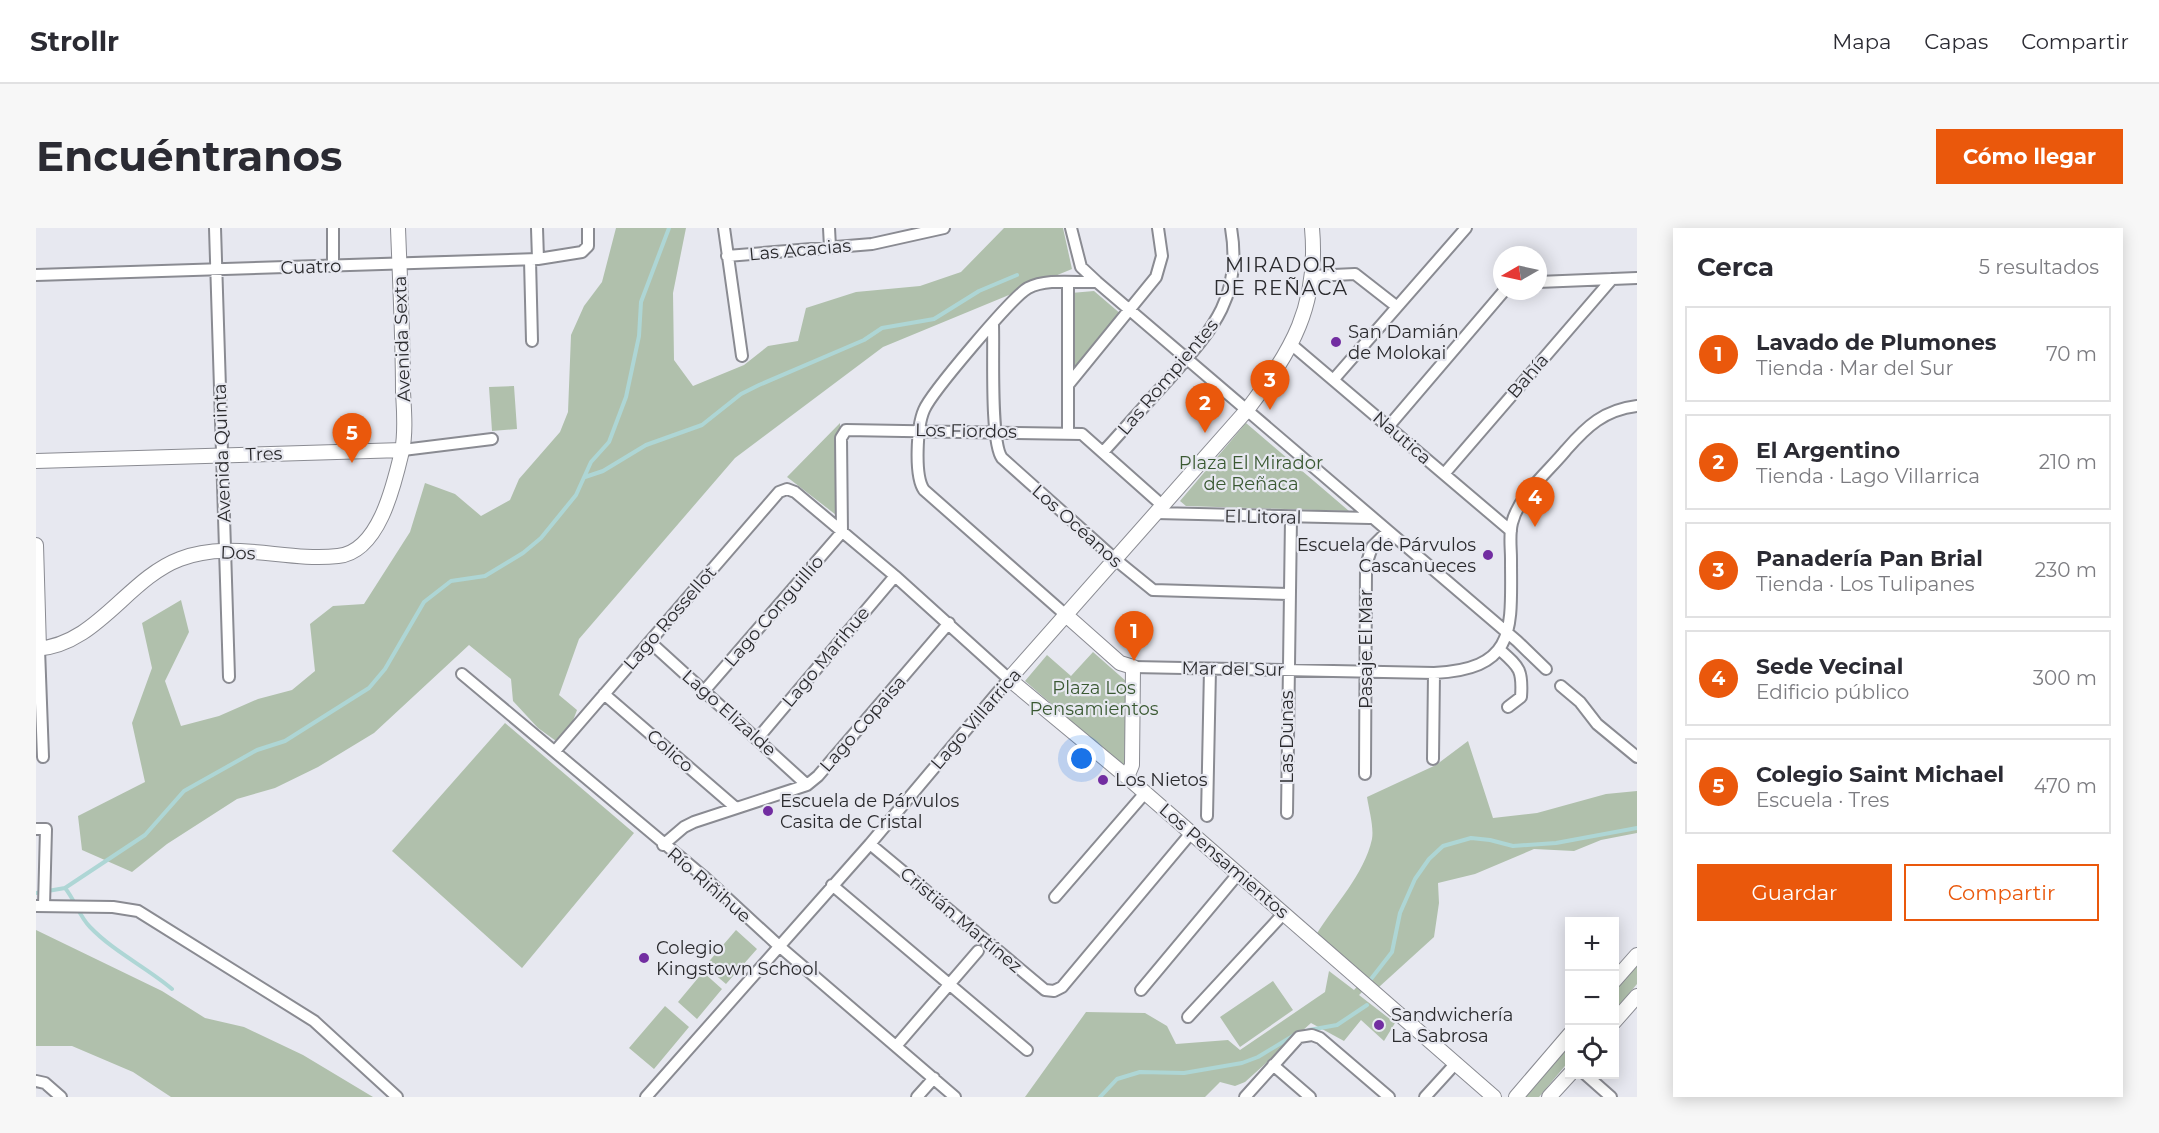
<!DOCTYPE html>
<html lang="es">
<head>
<meta charset="utf-8">
<style>
	:root { --surface:#fff; --page:#f7f7f7; --text:#2b2b33; --muted:#7c7c81; --line:#e1e1e2; --accent:#ea580c }
	body { margin:0; font-family:Montserrat,sans-serif; background:var(--page); color:var(--text) }
	.controls { position:absolute; right:18px; bottom:18px; display:grid; overflow:hidden; border-radius:0px; box-shadow:0 3px 15px #0003 }
	.controls button { width:54px; height:54px; display:grid; place-items:center; padding:0; border:0; border-bottom:2px solid var(--line); background:var(--surface); color:var(--text); font:30px sans-serif }
	.compass { position:absolute; left:1457px; top:18px; width:54px; height:54px; border-radius:50%; background:var(--surface); box-shadow:0 3px 15px #0003; rotate:261deg }
	.you { position:absolute; left:1046px; top:531px; width:21px; height:21px; margin:-15px; border:4px solid #fff; border-radius:50%; background:#1a73e8; box-shadow:0 0 0 9px #1a73e833 }
	.badge { display:grid; place-items:center; width:39px; height:39px; border-radius:50%; background:var(--accent); color:#fff; font-size:20px; font-weight:700 }
	.pin { position:absolute; translate:-50% -50px; filter:drop-shadow(0 2px 3px #0008) }
	.pin::after { content:''; position:absolute; top:32px; width:21px; height:18px; background:inherit; clip-path:polygon(0 0,100% 0,50% 100%) }
	.list { margin:0; padding:0; list-style:none }
	h2 { display:flex; justify-content:space-between; align-items:center; height:78px; margin:0; padding:0 24px; font-size:26px }
	h2 small { font-size:20px; font-weight:400; color:var(--muted) }
	.list li { display:grid; grid-template-columns:39px 1fr auto; gap:18px; align-items:center; box-sizing:border-box; height:96px; margin:0 12px 12px; padding:0 12px; border:2px solid var(--line); border-radius:0px }
	.list b { display:block; font-size:22px; white-space:nowrap }
	.list p { margin:0; font-size:20px; white-space:nowrap; color:var(--muted) }
	.list em { font-size:20px; font-style:normal; color:var(--muted) }
	.actions { display:flex; gap:12px; padding:18px 24px }
	.actions a { flex:1; padding:14px 0; border:2px solid var(--accent); border-radius:0px; text-align:center; font-size:21px; color:var(--accent) }
	.actions .main { background:var(--accent); color:#fff }
	.icon { flex:none; width:33px; height:33px; fill:none; stroke:currentColor; stroke-width:2; stroke-linecap:round; stroke-linejoin:round }
	.map { position:relative; flex:none; width:1601px; height:869px; overflow:hidden; border-radius:0px }
	header { display:flex; align-items:center; gap:36px; box-sizing:border-box; height:84px; padding:0 30px; background:var(--surface); border-bottom:2px solid var(--line) }
	header strong { font-size:28px }
	nav { display:flex; gap:33px; margin-inline-start:auto; font-size:21px }
	.intro { display:flex; align-items:center; justify-content:space-between; box-sizing:border-box; height:144px; padding:0 36px }
	h1 { margin:0; font-size:42px }
	.button { padding:15px 27px; border-radius:0px; background:var(--accent); color:#fff; font-size:21px; font-weight:700 }
	main { display:flex; gap:36px; padding:0 36px }
	aside { flex:1; background:var(--surface); border-radius:0px; box-shadow:0 3px 15px #0003 }
	.map>svg:first-child { display:block }
	.green { fill:#b0c0ac }
	.lines { fill:none; stroke-linecap:round; stroke-linejoin:round }
	.stream { stroke:#aed6d5; stroke-width:4 }
	.minor-casing { stroke:#8a8b92; stroke-width:14 }
	.tertiary-casing { stroke:#8a8b92; stroke-width:16 }
	.minor { stroke:#fff; stroke-width:10 }
	.tertiary { stroke:#fff; stroke-width:14 }
	.poi-dot { fill:#722da1; stroke:#e7e8f0; stroke-width:2 }
	.labels { text-anchor:middle; stroke-width:4.5; stroke-linejoin:round; paint-order:stroke }
	.street-label { font-size:18px; fill:#2b2b2e; stroke:#e7e8f0 }
	.poi-label { font-size:18px; fill:#2b2b2e; stroke:#e7e8f0; text-anchor:start }
	.park-label { font-size:18px; fill:#3a5932; stroke:#e7e8f0 }
	.neighbourhood-label { font-size:20px; letter-spacing:1.5px; fill:#2b2b2e; stroke:#e7e8f0 }
</style>
</head>
<body>
<header>
<strong>Strollr</strong>
<nav><a>Mapa</a><a>Capas</a><a>Compartir</a></nav>
</header>
<div class="intro"><h1>Encuéntranos</h1><a class="button">Cómo llegar</a></div>
<main>
<div class="map">
<svg width="1601" height="869" viewBox="0 0 1601 869">
	<rect width="100%" height="100%" fill="#e7e8f0"/>
	<path class="green" d="M580,0h70l-13,65 1,67 19,26 51,-21 24,-19 30,-5 8,-33 50,-16 64,-6 41,-14 43,-44h59l9,41 -189,78 -148,111 -156,181 -20,56 18,15 -6,16 -15,15 -18,-13 -25,-27 -2,-22 -42,-34 -95,88 -56,34 -43,21 -38,11 -70,45 -35,28 -50,-22 -4,-34 67,-34 -13,-59 20,-55 -10,-45 39,-23 8,32 -24,49 16,45 38,-10 39,-17 34,-9 23,-19 -5,-47 23,-18 31,-2 46,-72 15,-49 30,11 26,22 29,-16 9,-21 41,-47 8,-20 3,-77 13,-29 18,-24z
		M1058,63l28,24 -49,57 -2,-79z
		M478,158l3,43 -25,2 -3,-44z
		M804,195v95l-53,-41z
		M1210,195l103,88 -163,-5 -6,-5z
		M1057,424l34,30 -3,85 -99,-86 22,-26 24,21z
		M469,495l129,110 -112,135 -130,-117z
		M1432,513l25,77 44,-5 69,-19 31,-3v42l-36,7 -27,11 -40,-2 -59,25 -37,9 1,20 -5,34 -55,50 -7,-5 -13,13 36,28 -11,18 -23,-21 -17,21 -33,-18 -66,59 -10,4 -15,-4 -15,15h-180l61,-85 59,1 22,13 9,18 52,-4 12,10 85,-58 4,-21 25,19 12,-13 -50,-42c19,-31 48,-60 56,-96 2,-12 -3,-29 -5,-42l69,-32z
		M0,702l126,61 43,27 39,9 59,28 70,42h-202l-38,-25 -61,-26h-36z
		M700,702l21,19 -31,35 -21,-18z
		M1601,737v19l-22,26v-19z
		M667,744l19,17 -25,30 -19,-17z
		M1237,753l20,29 -53,37 -20,-30z
		M629,778l24,21 -35,42 -25,-21z
		M1533,815v18l-30,36h-16z"/>
	<g class="lines">
		<path class="stream" d="M549,249l18,-6 43,-26 56,-20 39,-31 18,-9 105,-45 18,-12 52,-9 45,-28 38,-16
			M29,660c10,12 14,28 25,39 24,25 56,40 82,62
			M0,665l29,-5 80,-53 39,-44 73,-41 28,-9 84,-53 16,-19 39,-67 27,-21 34,-5 38,-23 18,-15 35,-43 15,-33 18,-20 17,-45 13,-61 2,-34 28,-74
			M1335,751l21,-27 8,-39 15,-34 14,-20 14,-13 28,-8 19,2 23,6 43,-3 81,-15
			M1273,802l28,-5 30,-20
			M1064,869l17,-18 23,-7 44,1 58,-10 16,-6 38,-23"/>
		<defs>
			<path id="minor" d="M179,0l14,449
				M297,0v38
				M501,0l1,31
				M688,0l18,128
				M793,0l1,19
				M1035,0l10,39 16,15 420,359 29,28
				M691,28l145,-12 72,-16
				M494,32l2,81
				M0,47l502,-16 44,-7 6,-6v-18
				M1276,48l43,-2 41,32
				M1502,54l99,-4
				M957,97c1,25 -3,117 9,133l114,102 37,30 136,4
				M1256,117l219,186
				M1298,151l132,-151
				M1032,157l88,-108 6,-21 -4,-28
				M1352,199l116,-136
				M1032,205v-150
				M367,222l89,-11
				M1068,223c22,-24 43,-48 65,-72 43,-49 74,-82 62,-151
				M1408,246l168,-195
				M1120,285l214,5
				M1031,388l-143,-126c-10,-14 -7,-64 0,-80 7,-17 89,-114 104,-122 19,-10 48,-5 69,-6
				M614,414l157,143
				M3,421l4,108
				M1463,421c20,18 24,20 22,48l-13,10
				M1097,439l301,6c84,-4 77,-45 77,-114 0,-12 -2,-24 1,-36 7,-28 36,-51 54,-73 21,-24 38,-40 71,-44
				M426,446l241,202 76,70 176,151
				M1525,458l19,16 17,22 40,33
				M669,462l137,-158 -1,-94 5,-8 236,4 81,72
				M568,466l132,114
				M722,510l137,-162
				M520,522l223,-258 8,-3 8,3 100,84 114,103 -139,165 -224,253
				M1397,531l1,-86
				M1329,546l1,-209 6,-18 15,-15
				M1251,585l4,-295
				M1171,588l3,-147
				M0,601h10l-2,77
				M834,616l175,146 9,1 8,-4 129,-154
				M627,617l21,-18 10,-5 113,-37 11,-9 131,-153
				M796,657l195,165
				M1019,669l90,-104
				M0,678l77,1 25,4 176,110 83,76
				M1105,762l97,-116
				M1152,789l96,-104
				M861,817l81,-94
				M1237,837l37,32
				M1549,846l26,23
				M0,853l9,2 16,14
				M881,869l17,-19
				M1209,869l54,-60 13,-2 8,3 69,59
				M1389,869l31,-34"/>
			<path id="tertiary" d="M1276,0c7,77 -20,123 -65,182l-238,269 118,98 367,320
				M0,233l367,-11
				M0,317l3,104
				M1031,388l53,47 13,4 -1,98 -5,12
				M0,421c61,-4 91,-70 144,-90 50,-20 106,3 158,-3 41,-4 56,-71 64,-105 4,-19 2,-41 1,-59 0,-55 -3,-110 -5,-164
				M1578,753l23,-26
				M1578,794l23,-26
				M1480,869l54,-63
				M1513,869l21,-23"/>
		</defs>
		<use href="#minor" class="minor-casing"/>
		<use href="#tertiary" class="tertiary-casing"/>
		<use href="#minor" class="minor"/>
		<use href="#tertiary" class="tertiary"/>
	</g>
	<g class="poi-dot">
		<circle cx="1300" cy="114" r="6"/>
		<circle cx="1452" cy="327" r="6"/>
		<circle cx="1067" cy="552" r="6"/>
		<circle cx="732" cy="583" r="6"/>
		<circle cx="608" cy="730" r="6"/>
		<circle cx="1343" cy="797" r="6"/>
	</g>
	<g class="labels">
		<g class="street-label">
			<text transform="translate(764 22) rotate(-5)" y="6">Las Acacias</text>
			<text transform="translate(275 39) rotate(-2)" y="6">Cuatro</text>
			<text transform="translate(366 111) rotate(-92)" y="6">Avenida Sexta</text>
			<text transform="translate(1492 148) rotate(-49)" y="6">Bahía</text>
			<text transform="translate(1132 149) rotate(-50)" y="6">Las Rompientes</text>
			<text transform="translate(930 203) rotate(1)" y="6">Los Fiordos</text>
			<text transform="translate(1366 210) rotate(41)" y="6">Nautica</text>
			<text transform="translate(186 225) rotate(-92)" y="6">Avenida Quinta</text>
			<text transform="translate(228 226) rotate(-2)" y="6">Tres</text>
			<text transform="translate(1227 289) rotate(1)" y="6">El Litoral</text>
			<text transform="translate(1041 298) rotate(42)" y="6">Los Océanos</text>
			<text transform="translate(202 325) rotate(2)" y="6">Dos</text>
			<text transform="translate(738 383) rotate(-49)" y="6">Lago Conguillío</text>
			<text transform="translate(634 390) rotate(-49)" y="6">Lago Rossellot</text>
			<text transform="translate(1330 421) rotate(-90)" y="6">Pasaje El Mar</text>
			<text transform="translate(790 429) rotate(-50)" y="6">Lago Marihue</text>
			<text transform="translate(1197 441) rotate(1)" y="6">Mar del Sur</text>
			<text transform="translate(693 485) rotate(42)" y="6">Lago Elizalde</text>
			<text transform="translate(940 491) rotate(-49)" y="6">Lago Villarrica</text>
			<text transform="translate(827 496) rotate(-49)" y="6">Lago Copaisa</text>
			<text transform="translate(1251 509) rotate(-90)" y="6">Las Dunas</text>
			<text transform="translate(634 523) rotate(41)" y="6">Colico</text>
			<text transform="translate(1188 633) rotate(41)" y="6">Los Pensamientos</text>
			<text transform="translate(673 657) rotate(41)" y="6">Río Riñihue</text>
			<text transform="translate(925 692) rotate(40)" y="6">Cristián Martínez</text>
		</g>
		<g class="poi-label">
			<text x="1312" y="110">San Damián<tspan x="1312" dy="21">de Molokai</tspan></text>
			<text x="1440" y="323" text-anchor="end">Escuela de Párvulos<tspan x="1440" dy="21">Cascanueces</tspan></text>
			<text x="1079" y="558">Los Nietos</text>
			<text x="744" y="579">Escuela de Párvulos<tspan x="744" dy="21">Casita de Cristal</tspan></text>
			<text x="620" y="726">Colegio<tspan x="620" dy="21">Kingstown School</tspan></text>
			<text x="1355" y="793">Sandwichería<tspan x="1355" dy="21">La Sabrosa</tspan></text>
		</g>
		<g class="park-label">
			<text x="1215" y="241">Plaza El Mirador<tspan x="1215" dy="21">de Reñaca</tspan></text>
			<text x="1058" y="466">Plaza Los<tspan x="1058" dy="21">Pensamientos</tspan></text>
		</g>
		<g class="neighbourhood-label">
			<text x="1245" y="44">MIRADOR<tspan x="1245" dy="23">DE REÑACA</tspan></text>
		</g>
	</g>
</svg>
<div class="controls">
<button>+</button>
<button>−</button>
<button><svg class="icon" aria-label="locate" viewBox="0 0 24 24"><circle cx="12" cy="12" r="6"/><path d="M12 2v4M12 18v4M2 12h4M18 12h4"/></svg></button>
</div>
<svg class="compass" viewBox="-18 -18 36 36"><path d="M0-13l5 13h-10z" fill="#e53935"/><path d="M0 13l5-13h-10z" fill="#7c7c81"/></svg>
<div class="you"></div>
<div class="pin badge" style="left:1098px;top:433px">1</div>
<div class="pin badge" style="left:1169px;top:205px">2</div>
<div class="pin badge" style="left:1234px;top:182px">3</div>
<div class="pin badge" style="left:1499px;top:299px">4</div>
<div class="pin badge" style="left:316px;top:235px">5</div>
</div>
<aside>
<h2>Cerca<small>5 resultados</small></h2>
<ul class="list">
<li><span class="badge">1</span><div><b>Lavado de Plumones</b><p>Tienda · Mar del Sur</p></div><em>70 m</em></li>
<li><span class="badge">2</span><div><b>El Argentino</b><p>Tienda · Lago Villarrica</p></div><em>210 m</em></li>
<li><span class="badge">3</span><div><b>Panadería Pan Brial</b><p>Tienda · Los Tulipanes</p></div><em>230 m</em></li>
<li><span class="badge">4</span><div><b>Sede Vecinal</b><p>Edificio público</p></div><em>300 m</em></li>
<li><span class="badge">5</span><div><b>Colegio Saint Michael</b><p>Escuela · Tres</p></div><em>470 m</em></li>
</ul>
<div class="actions"><a class="main">Guardar</a><a>Compartir</a></div>
</aside>
</main>
</body>
</html>
